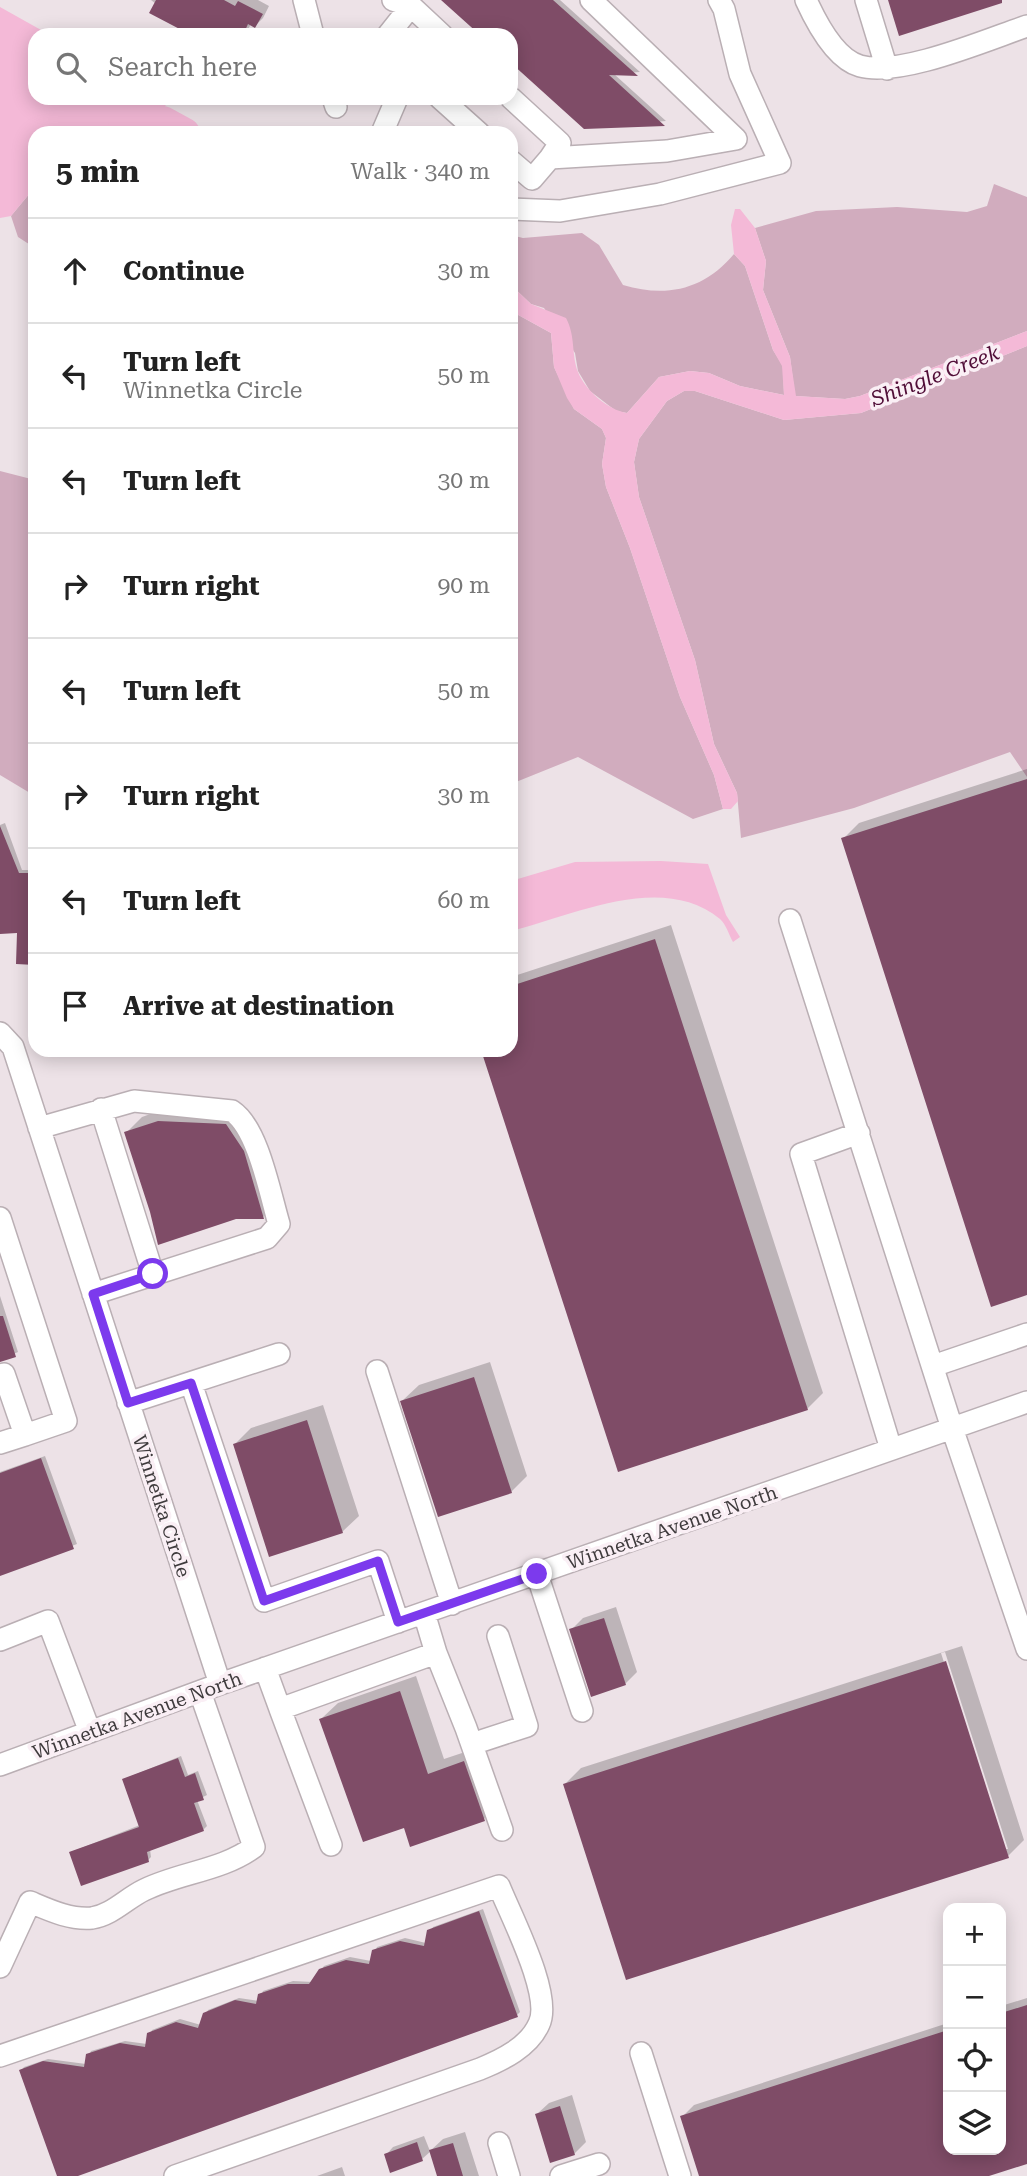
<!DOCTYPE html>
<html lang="en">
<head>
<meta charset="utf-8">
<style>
	:root { --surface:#fff; --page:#f6f6f6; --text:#222; --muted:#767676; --line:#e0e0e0 }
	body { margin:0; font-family:"Roboto Serif",serif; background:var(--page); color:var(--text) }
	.controls { position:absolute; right:21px; bottom:21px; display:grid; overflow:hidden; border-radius:14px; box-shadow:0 4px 18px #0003 }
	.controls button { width:63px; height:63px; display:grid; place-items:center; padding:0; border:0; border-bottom:2px solid var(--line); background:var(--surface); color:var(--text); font:35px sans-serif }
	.stop { position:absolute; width:21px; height:21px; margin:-16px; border:5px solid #7c3aed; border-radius:50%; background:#fff }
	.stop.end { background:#7c3aed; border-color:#fff; box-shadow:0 2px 7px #0008 }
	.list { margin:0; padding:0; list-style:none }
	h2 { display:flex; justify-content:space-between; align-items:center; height:91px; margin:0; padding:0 28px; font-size:30px }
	h2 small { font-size:23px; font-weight:400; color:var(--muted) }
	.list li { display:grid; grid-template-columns:46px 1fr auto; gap:21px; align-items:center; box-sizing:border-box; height:105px; padding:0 28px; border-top:2px solid var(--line) }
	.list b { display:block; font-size:26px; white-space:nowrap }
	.list p { margin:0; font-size:23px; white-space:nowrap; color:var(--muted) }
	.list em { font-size:23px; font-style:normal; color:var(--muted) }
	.icon { flex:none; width:38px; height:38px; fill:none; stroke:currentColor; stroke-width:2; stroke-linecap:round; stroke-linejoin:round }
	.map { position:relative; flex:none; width:1027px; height:2176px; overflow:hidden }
	.search { position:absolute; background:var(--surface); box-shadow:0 4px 18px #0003; left:28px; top:28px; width:490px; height:77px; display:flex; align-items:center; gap:18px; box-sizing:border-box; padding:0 24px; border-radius:21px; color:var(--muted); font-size:26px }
	.panel { position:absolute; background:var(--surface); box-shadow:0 4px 18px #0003; left:28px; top:126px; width:490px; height:931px; border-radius:21px }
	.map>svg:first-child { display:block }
	.green { fill:#d1acbe }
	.water { fill:#f4b9d7 }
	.shadow { fill:#0003; fill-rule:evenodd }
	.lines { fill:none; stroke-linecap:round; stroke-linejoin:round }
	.river { stroke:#f4b9d7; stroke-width:30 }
	.building { fill:#7f4c67 }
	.minor-casing { stroke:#baafb4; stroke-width:24 }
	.minor { stroke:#fff; stroke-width:21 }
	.route { stroke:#7c3aed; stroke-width:9 }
	.labels { text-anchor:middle; stroke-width:7; stroke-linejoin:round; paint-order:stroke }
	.street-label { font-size:19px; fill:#3f3b3d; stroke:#faeff5 }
	.water-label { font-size:21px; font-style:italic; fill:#510e38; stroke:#faeff5 }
</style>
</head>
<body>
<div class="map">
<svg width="1027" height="2176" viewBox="0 0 1027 2176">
	<rect width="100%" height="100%" fill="#ede2e7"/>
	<path class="green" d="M994,184l33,13v134l-167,65 -15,3 -50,-3 -5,-39 -27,-67 3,-29 -11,-33 61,-17 81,-4 70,5 20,-6z
		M35,187v61l-17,-11 -7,-21z
		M582,233l17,12 24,40c43,13 81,5 111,-31l11,12 28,84 10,16 1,29 -44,-9 -31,-13 -19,-2 -31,6 -32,36 -11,-2 -26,-20 -12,-20 -3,-18 -31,-45 -13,-4 -20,-19v-50l12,3z
		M511,311l40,22 3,34 20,42 28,20 4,9 -4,26 4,23 24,61 50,149 34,78 9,34 -30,10 -115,-62 -67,27z
		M1027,346v431l-17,-25 -156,56 -113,30 -4,-45 -23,-49 -19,-84 -56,-163 -5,-35 5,-23 28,-38 17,-10h11l89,29 77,-7z
		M0,471l35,9v316l-35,-21z"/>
	<path class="water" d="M0,7l50,28h-15v63h124l7,6 -9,29h-122v54l-24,29 -11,2z
		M735,209h5l15,19 11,33 -3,29 27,67 6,39 49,3 15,-3 167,-65v15l-166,67 -77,7 -89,-29h-11l-17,10 -28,38 -5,23 5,35 56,163 19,84 23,49 1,8 -7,8h-8l-9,-34 -34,-78 -50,-149 -24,-61 -4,-23 4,-26 -4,-9 -28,-20 -7,-11 -13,-31 -3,-34 -40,-22v-26l20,19 35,14c10,19 5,36 12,54 7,18 30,38 49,41l32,-36 31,-6 19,2 31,13 44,9 -2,-29 -9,-16 -28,-84 -11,-12 -3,-29z
		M661,861l47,3 18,51 14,22 -7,5c-4,-7 -7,-18 -13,-23 -58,-48 -148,-3 -209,12v-50l64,-19z"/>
	<path class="shadow" d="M151,0h107l11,6 -6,12 -8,8 -4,-2 -6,11h-50z
		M444,0h116l80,72 -26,2 52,47 -81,7 -74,-67v-26h-28z
		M1027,769v524l-184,-454 16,-16z
		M5,823l17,47h13v93l-17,-32 -18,1v-107z
		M671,925l152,468 -16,16 -324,-359h28v-73z
		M175,1105l67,3 37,94 -16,15 -111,-6 -26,-78 16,-16z
		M0,1296l18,56 -18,8z
		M490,1362l37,114 -16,16 -109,-91 17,-16z
		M323,1405l36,111 -17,16 -107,-88 16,-16z
		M45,1456l32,88 -77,30v-102z
		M616,1607l21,65 -12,12 -54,-54 12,-12z
		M962,1646l62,194 -16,16 -443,-72 16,-16zM945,1652l63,197h-4l-63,-196z
		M416,1676l28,83 36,-12 20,56 -16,16 -163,-100 17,-16z
		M181,1756l7,19 10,-4 9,24 -10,5 10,26 -4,4 -53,19 1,8 -3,3 -77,-8 69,-27 -16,-46z
		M483,1909l37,103 -3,3 -444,161h-14l-38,-105 3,-4 24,-8 38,5 5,-13 34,-10 22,3 5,-14 28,-11 21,6 7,-15 31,-12 20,3 4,-10 30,-10 20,1 11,-16 26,-9 21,4 6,-14 28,-9 21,5 7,-16z
		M1027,1998v164l-44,14h-282l-19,-59 12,-12 254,-82v127h53v-144z
		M572,2095l14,47 -12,12 -37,-40 12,-11z
		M465,2132l14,44h-41l-7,-25 -9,8 -36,-4 7,-8 31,-11 6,15 13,-12z
		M342,2167l3,9h-28z"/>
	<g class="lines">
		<path class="river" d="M123,124l40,-3 22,12"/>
	</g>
	<path class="building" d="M156,0h68l11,6 3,-5 25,13 -8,14 -7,-4 -5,11h-52l-42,-22z
		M441,0h112l85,76 -29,-1 56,51 -81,3 -73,-66v-28h-31z
		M888,0h114v3l-103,33z
		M1027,779v516l-36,12 -150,-469z
		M0,826l19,47h16v92l-19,-1 1,-31 -17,1z
		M655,939l153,471 -190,62 -137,-422h30v-64z
		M158,1121l68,3 18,27 20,68h-28l-78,26 -8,-33 -26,-80z
		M0,1316h3l13,41 -16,5z
		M474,1377l38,116 -74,24 -38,-116z
		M307,1420l36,113 -74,24 -36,-113z
		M41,1458l33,91 -74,27v-103z
		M604,1618l22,67 -35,12 -22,-68z
		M946,1661l63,197 -383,122 -63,-196z
		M400,1691l28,83 36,-13 21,60 -75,26 -6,-19 -41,14 -44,-123z
		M178,1758l7,19 10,-4 9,27 -10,3 10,28 -57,21 2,10 -68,24 -12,-34 70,-25 -17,-48z
		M479,1911l39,106 -440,159h-21l-38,-106 24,-9 41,6 2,-13 34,-11 25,4 2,-14 29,-11 22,6 5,-15 32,-13 21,4 2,-10 30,-10h21l10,-15 27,-9 23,4 3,-14 28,-9 24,5 3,-16z
		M1027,2005v159l-38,12h-290l-19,-60 268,-86v120h53v-137z
		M560,2106l15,49 -25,8 -15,-49z
		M417,2142l6,19 -33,12 -6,-19z
		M453,2143l10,33h-26l-8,-26z"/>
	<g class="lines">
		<defs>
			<path id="minor" d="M304,0l9,35
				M806,0c10,22 29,59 54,66 40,11 126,-26 167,-40
				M866,0l21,69
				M411,6l31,29
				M388,35l23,-29 -18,-6
				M333,98l3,9
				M440,98l39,35
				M511,98l49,45 -10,15
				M382,133l15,-35
				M511,161l21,18 18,-21 117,-7 69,-12 -145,-139
				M511,209l49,2 100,-17 120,-31 -40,-89 -16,-65 -5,-9
				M790,920l162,508 75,221
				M0,1033l13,14 207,637
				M101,1109l52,165
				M39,1128l95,-27 98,10c26,17 38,83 47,113l-12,14 -174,56
				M859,1133l-58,21 90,295
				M0,1218l66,203 -41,14 -21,-61
				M933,1366l94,-32
				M377,1371l75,233
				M191,1383l73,218 114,-40 20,61
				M128,1403l151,-49
				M0,1443l25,-8
				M537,1574l45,137
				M0,1640l48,-19 42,111
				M436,1653l30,75 36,102
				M265,1668l15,41 156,-56 -12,-40
				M280,1709l51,136
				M472,1744l55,-18 -29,-90
				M0,1765l220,-81 807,-282
				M0,1967l30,-65c19,8 40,18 62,16 20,-3 35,-20 52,-28 37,-18 77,-19 110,-43l-54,-155
				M641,2053l39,123
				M0,2056l499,-170c12,30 54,110 40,138 -10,23 -37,36 -59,45l-305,107
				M499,2143l10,33
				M561,2176l38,-12"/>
		</defs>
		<use href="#minor" class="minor-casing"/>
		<use href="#minor" class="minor"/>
	</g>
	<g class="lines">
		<path class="route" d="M153,1274l-60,20 35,109 63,-20 73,218 114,-40 20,61 139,-48"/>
	</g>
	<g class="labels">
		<g class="street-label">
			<text transform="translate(162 1506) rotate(72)" y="7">Winnetka Circle</text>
			<text transform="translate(672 1527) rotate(-19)" y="7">Winnetka Avenue North</text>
			<text transform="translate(137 1715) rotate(-20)" y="7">Winnetka Avenue North</text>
		</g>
		<g class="water-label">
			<text transform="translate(935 376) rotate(-21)" y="7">Shingle Creek</text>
		</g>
	</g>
</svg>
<div class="controls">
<button>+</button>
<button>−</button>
<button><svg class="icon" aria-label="locate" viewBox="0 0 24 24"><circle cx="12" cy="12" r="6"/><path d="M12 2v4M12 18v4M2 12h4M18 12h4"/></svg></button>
<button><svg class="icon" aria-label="layers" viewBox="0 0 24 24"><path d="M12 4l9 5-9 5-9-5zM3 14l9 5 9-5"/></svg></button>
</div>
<div class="stop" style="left:153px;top:1274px"></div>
<div class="stop end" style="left:537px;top:1574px"></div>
<div class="search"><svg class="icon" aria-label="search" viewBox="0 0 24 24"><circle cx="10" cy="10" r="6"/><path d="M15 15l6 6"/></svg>Search here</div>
<section class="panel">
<h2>5 min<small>Walk · 340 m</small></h2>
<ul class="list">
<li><svg class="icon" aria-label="ahead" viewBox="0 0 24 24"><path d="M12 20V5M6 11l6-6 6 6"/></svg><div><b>Continue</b></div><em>30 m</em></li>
<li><svg class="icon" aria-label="left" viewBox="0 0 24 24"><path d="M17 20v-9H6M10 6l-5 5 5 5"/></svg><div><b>Turn left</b><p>Winnetka Circle</p></div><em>50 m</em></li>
<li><svg class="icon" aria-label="left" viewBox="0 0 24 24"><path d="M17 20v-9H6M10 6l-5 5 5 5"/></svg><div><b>Turn left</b></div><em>30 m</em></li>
<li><svg class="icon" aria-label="right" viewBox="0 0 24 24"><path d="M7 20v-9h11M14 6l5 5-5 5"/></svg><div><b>Turn right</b></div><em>90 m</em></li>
<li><svg class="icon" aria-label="left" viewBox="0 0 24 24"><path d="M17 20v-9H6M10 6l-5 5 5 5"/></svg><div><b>Turn left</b></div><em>50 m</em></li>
<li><svg class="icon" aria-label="right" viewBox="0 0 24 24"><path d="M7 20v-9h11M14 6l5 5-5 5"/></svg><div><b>Turn right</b></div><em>30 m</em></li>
<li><svg class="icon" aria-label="left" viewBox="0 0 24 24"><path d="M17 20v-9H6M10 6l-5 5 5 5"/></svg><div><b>Turn left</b></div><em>60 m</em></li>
<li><svg class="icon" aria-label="arrive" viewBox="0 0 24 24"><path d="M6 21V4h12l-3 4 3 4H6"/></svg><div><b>Arrive at destination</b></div></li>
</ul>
</section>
</div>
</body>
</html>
